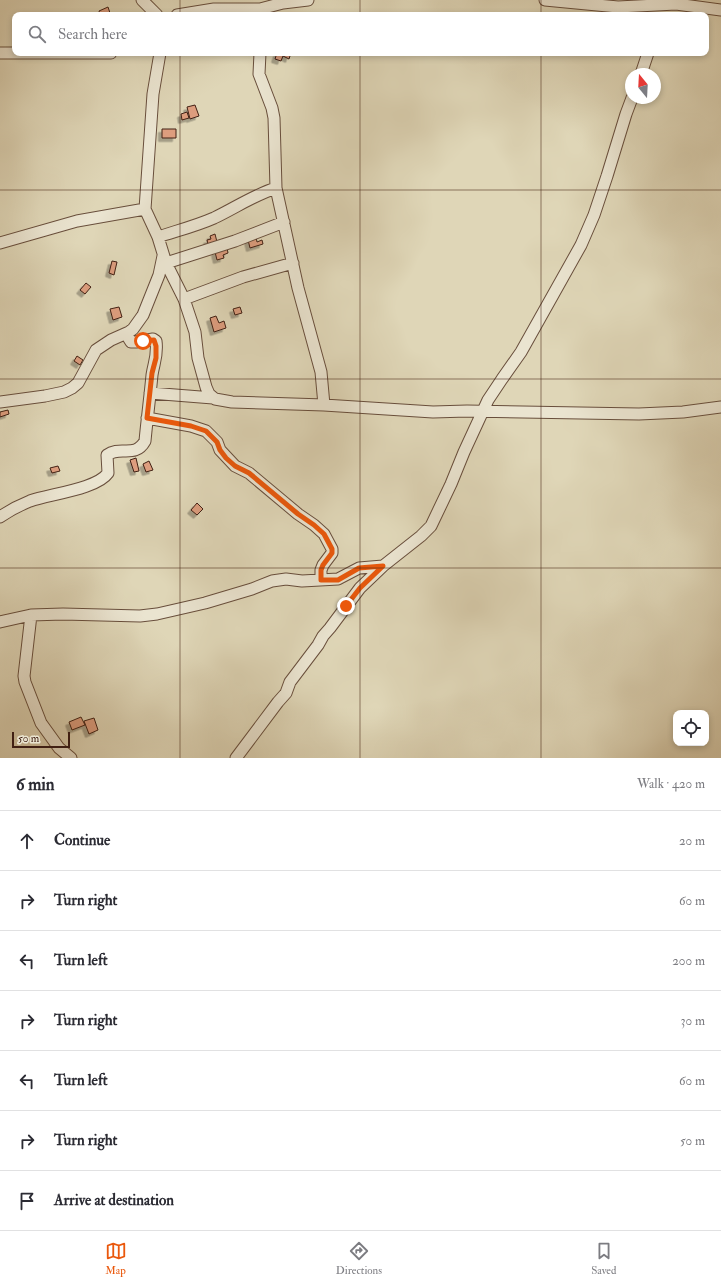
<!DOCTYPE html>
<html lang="en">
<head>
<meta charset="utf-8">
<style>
	:root { --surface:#fff; --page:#f7f7f7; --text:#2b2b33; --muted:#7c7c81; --line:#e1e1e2; --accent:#ea580c }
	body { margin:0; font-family:"IM FELL Double Pica",serif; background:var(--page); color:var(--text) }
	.controls { position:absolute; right:12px; bottom:12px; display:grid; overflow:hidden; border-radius:8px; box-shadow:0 2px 6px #0003 }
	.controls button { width:36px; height:36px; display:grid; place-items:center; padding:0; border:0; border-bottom:1px solid var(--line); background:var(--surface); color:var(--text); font:20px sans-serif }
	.compass { position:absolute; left:625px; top:68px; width:36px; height:36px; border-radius:50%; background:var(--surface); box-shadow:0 2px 6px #0003; rotate:342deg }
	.scale { position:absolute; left:12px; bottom:10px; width:58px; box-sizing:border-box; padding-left:4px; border:2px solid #412013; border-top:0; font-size:11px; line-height:14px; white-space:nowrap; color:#412013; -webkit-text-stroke:3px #eae4d0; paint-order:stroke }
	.stop { position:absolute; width:12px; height:12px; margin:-9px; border:3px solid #ea580c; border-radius:50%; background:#fff }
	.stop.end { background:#ea580c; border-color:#fff; box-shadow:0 1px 4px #0008 }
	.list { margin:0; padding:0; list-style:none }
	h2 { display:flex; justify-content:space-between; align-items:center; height:52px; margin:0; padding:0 16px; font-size:17px }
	h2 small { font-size:13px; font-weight:400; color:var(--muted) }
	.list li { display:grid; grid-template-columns:26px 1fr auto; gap:12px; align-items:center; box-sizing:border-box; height:60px; padding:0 16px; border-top:1px solid var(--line) }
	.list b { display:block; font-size:15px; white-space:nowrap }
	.list em { font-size:13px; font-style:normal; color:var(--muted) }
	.icon { flex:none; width:22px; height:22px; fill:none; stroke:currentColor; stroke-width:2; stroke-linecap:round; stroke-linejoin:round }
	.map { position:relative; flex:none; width:721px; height:758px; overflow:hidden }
	.search { position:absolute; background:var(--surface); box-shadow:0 2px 6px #0003; left:12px; right:12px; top:12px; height:44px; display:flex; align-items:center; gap:10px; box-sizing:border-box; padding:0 14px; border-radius:8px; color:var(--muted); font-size:15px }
	.sheet { height:472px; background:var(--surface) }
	nav { display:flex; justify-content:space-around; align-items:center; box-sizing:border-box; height:56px; border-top:1px solid var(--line); background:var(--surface); font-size:11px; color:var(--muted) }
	nav a { display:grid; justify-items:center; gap:2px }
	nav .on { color:var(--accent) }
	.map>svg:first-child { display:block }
	.building { fill:#dd9d7e; stroke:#412013; filter:url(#shadow) }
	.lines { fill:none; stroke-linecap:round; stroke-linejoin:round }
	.minor-casing { stroke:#684e3c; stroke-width:13 }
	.minor { stroke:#eae4d0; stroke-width:11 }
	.route { stroke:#ea580c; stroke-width:5 }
	.grid { fill:none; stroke:#412013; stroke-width:1; stroke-opacity:0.55 }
</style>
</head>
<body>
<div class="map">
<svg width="721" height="758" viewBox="0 0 721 758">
	<defs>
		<filter id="shadow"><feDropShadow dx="-3.5" dy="3.5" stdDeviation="0" flood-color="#0004"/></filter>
	</defs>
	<rect width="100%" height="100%" fill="#dfd6b7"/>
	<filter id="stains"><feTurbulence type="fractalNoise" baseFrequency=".005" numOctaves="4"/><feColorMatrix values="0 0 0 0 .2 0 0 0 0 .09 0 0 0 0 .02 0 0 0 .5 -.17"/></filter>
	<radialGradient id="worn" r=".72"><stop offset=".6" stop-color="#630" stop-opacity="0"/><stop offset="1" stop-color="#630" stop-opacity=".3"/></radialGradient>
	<path class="building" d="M108,7l2,6 -10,2 -1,-4z
		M277,53h14l-2,6 -6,-3 -2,5 -6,-2z
		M195,105l4,11 -9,3 -3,-12z
		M187,112l2,6 -7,2 -1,-6z
		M162,129h14v9h-14z
		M215,234l2,8 -9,2 -1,-4 4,-1 -1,-3z
		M256,237l1,5 5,-2 1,4 -13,4 -2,-8z
		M227,248l1,5 -5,2 1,3 -7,2 -2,-8z
		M112,261l5,1 -3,13 -5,-2z
		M86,283l5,4 -6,7 -5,-4z
		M119,307l3,10 -9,3 -3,-11z
		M240,307l2,6 -7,2 -2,-6z
		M216,316l3,7 5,-2 2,7 -12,4 -4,-14z
		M77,356l6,4 -3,5 -6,-4z
		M8,410l1,4 -9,3v-5z
		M136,458l3,13 -5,1 -4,-12z
		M149,461l4,9 -7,2 -3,-8z
		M58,466l2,5 -8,2 -2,-5z
		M197,503l6,6 -6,6 -6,-5z
		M81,717l4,8 -13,5 -3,-8z
		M94,718l4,12 -9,4 -5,-13z"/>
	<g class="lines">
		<defs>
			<path id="minor" d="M142,0l15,15
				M545,0l73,7 58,-3 45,6
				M177,15l37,-6h46l23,-6 25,-3
				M0,53h111
				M160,53l-7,41 -8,115 13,28 8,26 18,36 11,33 3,26 8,29 3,7 6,5 17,3 92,3 109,7 34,-1 172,3 44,-2 38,-5
				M260,53l-1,21 13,34 2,10 2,70 22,100 23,84 3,33
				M641,74l7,-21
				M158,237c18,-6 38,-11 56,-19 21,-10 40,-23 62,-30
				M0,243l77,-22 68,-12
				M166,263l69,-22 49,-19
				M184,299l59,-22 50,-14
				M150,393l63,5
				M0,402l45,-6 19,-4 8,-4 6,-5 18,-33 15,-10 18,-8 4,-3 10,-14 16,-40 4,-19
				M147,418l44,8 15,5 11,11 3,8 15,16 14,7 49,41 16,11 10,9 8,15v4l-9,12 -2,5v10
				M0,517c10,-7 20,-12 30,-16 20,-7 67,-12 78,-28l-1,-18c13,-10 28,4 38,-14 2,-22 5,-44 7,-66 2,-13 6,-20 4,-34l-3,-2 -17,3h-5l-5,-8
				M31,615l-7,61 1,6 16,41 18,25 12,10
				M0,622l31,-7 32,-1 77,2 17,-2 48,-11 47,-14 20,-8 14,-2 16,2 36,-2 21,-11 24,-2
				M236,758l42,-56 8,-9 4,-11 28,-37 5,-9 7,-8 30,-40 23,-22 38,-30 10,-10 20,-42 13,-32 24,-52 14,-21 19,-27 60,-107 13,-30 13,-39 19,-62 6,-16"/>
		</defs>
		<use href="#minor" class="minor-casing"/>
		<use href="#minor" class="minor"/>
	</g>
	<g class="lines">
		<path class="route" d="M143,341l11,-1 2,6v12l-4,15 -5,45 44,8 15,5 11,11 3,8 6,8 9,8 14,7 49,41 16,11 10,9 8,15v4l-9,12 -2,5v10h17l21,-12 24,-2 -23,22 -14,18"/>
	</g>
	<path class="grid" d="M180,0v15M360,0v15M541,0v15M180,53v705M360,53v705M541,53v705M0,190h721M0,379h721M0,568h721"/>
	<rect width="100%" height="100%" filter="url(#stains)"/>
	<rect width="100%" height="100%" fill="url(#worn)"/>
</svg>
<div class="controls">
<button><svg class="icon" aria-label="locate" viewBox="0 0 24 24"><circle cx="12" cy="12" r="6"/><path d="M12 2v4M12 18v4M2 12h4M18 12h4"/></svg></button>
</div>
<svg class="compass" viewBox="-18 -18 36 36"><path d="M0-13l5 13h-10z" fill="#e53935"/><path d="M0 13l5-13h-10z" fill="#7c7c81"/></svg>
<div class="scale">50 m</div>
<div class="stop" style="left:143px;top:341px"></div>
<div class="stop end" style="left:346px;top:606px"></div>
<div class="search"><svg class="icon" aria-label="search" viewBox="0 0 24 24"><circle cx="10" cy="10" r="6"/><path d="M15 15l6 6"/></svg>Search here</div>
</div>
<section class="sheet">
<h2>6 min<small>Walk · 420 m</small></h2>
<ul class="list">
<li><svg class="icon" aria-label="ahead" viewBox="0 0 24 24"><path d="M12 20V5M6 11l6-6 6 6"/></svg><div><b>Continue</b></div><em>20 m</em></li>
<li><svg class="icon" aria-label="right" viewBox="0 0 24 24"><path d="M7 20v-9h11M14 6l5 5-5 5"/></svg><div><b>Turn right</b></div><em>60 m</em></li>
<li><svg class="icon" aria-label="left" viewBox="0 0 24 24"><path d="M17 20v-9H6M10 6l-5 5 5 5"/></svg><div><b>Turn left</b></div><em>200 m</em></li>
<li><svg class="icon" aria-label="right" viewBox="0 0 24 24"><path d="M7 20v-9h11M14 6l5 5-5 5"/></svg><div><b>Turn right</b></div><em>30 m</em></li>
<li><svg class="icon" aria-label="left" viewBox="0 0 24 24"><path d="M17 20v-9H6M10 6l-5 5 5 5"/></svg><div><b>Turn left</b></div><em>60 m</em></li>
<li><svg class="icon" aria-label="right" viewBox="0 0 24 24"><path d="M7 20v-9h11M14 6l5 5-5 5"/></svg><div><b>Turn right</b></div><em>50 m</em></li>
<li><svg class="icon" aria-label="arrive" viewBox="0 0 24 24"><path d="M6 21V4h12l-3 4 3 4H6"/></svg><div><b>Arrive at destination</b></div></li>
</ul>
</section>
<nav>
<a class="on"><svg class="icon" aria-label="map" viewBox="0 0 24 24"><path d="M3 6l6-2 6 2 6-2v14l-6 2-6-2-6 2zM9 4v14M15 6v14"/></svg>Map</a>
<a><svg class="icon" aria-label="directions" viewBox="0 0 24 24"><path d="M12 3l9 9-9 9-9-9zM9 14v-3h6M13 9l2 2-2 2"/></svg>Directions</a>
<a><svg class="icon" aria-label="saved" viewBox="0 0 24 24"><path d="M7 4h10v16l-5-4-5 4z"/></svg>Saved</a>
</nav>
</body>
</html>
